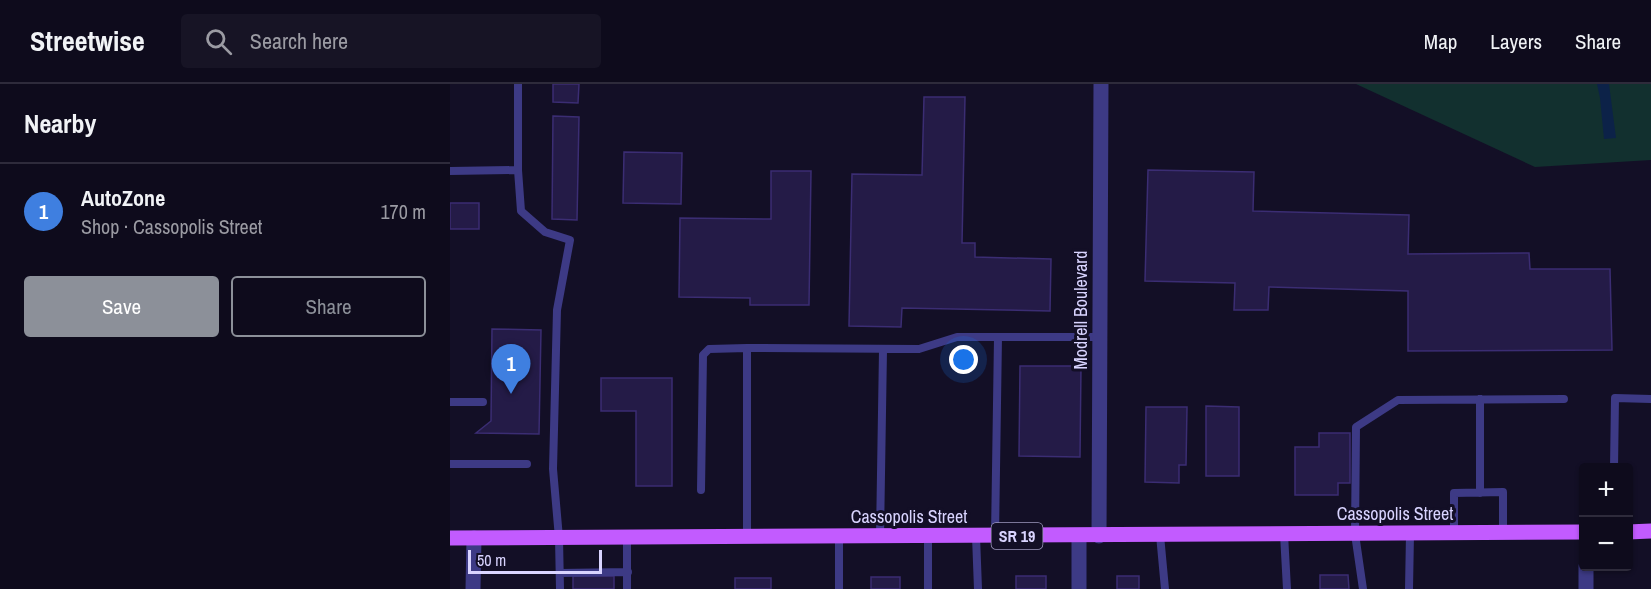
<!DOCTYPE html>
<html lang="en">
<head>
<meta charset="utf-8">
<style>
	:root { --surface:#0e0b1c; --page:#171425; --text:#f1f3f6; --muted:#9b9ba3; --line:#2e2b3b; --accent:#8c9099 }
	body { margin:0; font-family:"Archivo Narrow",sans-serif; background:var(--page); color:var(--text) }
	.controls { position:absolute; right:18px; bottom:18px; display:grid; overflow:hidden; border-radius:6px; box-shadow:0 2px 4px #0004 }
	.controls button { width:54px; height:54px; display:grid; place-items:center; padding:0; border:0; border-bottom:2px solid var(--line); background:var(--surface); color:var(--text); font:30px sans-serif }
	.scale { position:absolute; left:18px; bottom:15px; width:134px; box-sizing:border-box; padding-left:6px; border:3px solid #d9d4ff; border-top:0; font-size:16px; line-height:21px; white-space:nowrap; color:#d9d4ff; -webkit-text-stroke:4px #130f26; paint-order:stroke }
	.you { position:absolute; left:514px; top:276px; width:21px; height:21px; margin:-15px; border:4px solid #fff; border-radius:50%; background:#1a73e8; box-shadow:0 0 0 9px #1a73e833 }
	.badge { display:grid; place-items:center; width:39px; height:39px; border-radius:50%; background:var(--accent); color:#fff; font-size:20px; font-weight:700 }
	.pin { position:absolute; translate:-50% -50px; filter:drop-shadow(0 2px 3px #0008) }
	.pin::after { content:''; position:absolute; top:32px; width:21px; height:18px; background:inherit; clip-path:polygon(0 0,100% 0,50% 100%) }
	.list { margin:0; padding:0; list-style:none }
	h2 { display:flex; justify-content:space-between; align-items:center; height:78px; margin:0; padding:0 24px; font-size:26px }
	h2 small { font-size:20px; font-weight:400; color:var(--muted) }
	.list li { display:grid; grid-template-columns:39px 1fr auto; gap:18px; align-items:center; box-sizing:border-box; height:96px; padding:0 24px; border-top:2px solid var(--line) }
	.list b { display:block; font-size:22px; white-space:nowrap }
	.list p { margin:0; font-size:20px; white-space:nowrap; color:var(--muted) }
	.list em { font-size:20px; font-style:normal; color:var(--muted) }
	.actions { display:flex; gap:12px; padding:18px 24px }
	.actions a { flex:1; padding:14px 0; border:2px solid var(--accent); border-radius:6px; text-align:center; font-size:21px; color:var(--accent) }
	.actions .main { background:var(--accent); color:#fff }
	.icon { flex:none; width:33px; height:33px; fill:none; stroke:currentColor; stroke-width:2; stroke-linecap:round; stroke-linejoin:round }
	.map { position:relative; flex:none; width:1201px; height:505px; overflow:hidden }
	header { display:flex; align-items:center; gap:36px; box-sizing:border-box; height:84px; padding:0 30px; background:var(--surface); border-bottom:2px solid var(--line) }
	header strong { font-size:28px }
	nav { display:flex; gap:33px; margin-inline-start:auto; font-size:21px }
	.search { width:420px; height:54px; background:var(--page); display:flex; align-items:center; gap:15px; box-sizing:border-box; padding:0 21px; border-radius:6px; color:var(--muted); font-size:22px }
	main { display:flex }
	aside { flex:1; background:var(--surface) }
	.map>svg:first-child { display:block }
	.green { fill:#12302f }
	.water { fill:#0c2248 }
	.building { fill:#241b47; stroke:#3b2d73; stroke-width:1.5 }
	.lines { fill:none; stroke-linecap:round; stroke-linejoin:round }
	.service { stroke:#3d3a85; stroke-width:8 }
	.minor { stroke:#3d3a85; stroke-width:15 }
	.primary { stroke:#c25bff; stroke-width:15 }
	.labels { text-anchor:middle; stroke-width:6; stroke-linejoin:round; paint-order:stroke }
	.shield { fill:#130f26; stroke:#9e99be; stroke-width:1.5 }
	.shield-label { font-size:16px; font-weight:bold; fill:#d9d4ff }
	.street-label { font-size:18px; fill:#d9d4ff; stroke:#130f26 }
</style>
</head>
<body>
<header>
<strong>Streetwise</strong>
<div class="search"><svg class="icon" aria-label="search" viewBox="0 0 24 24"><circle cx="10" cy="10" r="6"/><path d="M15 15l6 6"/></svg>Search here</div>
<nav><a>Map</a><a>Layers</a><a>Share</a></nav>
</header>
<main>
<aside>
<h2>Nearby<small></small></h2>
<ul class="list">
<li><span class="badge" style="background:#3f7fe0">1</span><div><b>AutoZone</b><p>Shop · Cassopolis Street</p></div><em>170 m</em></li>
</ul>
<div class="actions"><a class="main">Save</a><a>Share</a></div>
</aside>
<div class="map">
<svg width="1201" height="505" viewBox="0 0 1201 505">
	<rect width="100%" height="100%" fill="#130f26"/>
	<path class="green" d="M906,0h295v76l-116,7z"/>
	<path class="water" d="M1147,0h12l7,54 -12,1 -4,-41z"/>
	<path class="building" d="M103,0h26l-1,19 -25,-1z
		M474,13h41l-3,146h13v14l76,2 -1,52 -148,-3 -1,19 -52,-1 3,-152 70,1z
		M103,32l26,1 -2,103 -25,-1z
		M174,68l58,1 -1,51 -58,-1z
		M698,86l106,2 -1,39 156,4 -1,39 121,-1 1,16h80l2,81 -204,1v-60l-139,-4 -1,23h-34l1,-27 -90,-2z
		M321,87h40l-2,134h-59v-7l-71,-1 1,-79 91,1z
		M0,119h29v26h-29z
		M42,245l49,1 -2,104 -63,-1 15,-12z
		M570,282h61l-1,91 -61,-1z
		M151,294h71v108h-36v-75h-35z
		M756,322l33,1v69h-33z
		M696,323h41l-1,58h-7v18l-34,-1z
		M869,349h31v50h-12v12h-43v-48h24z
		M870,491h28l1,14h-29z
		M123,492h41v13h-41z
		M566,492h30v13h-30z
		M667,492h22v13h-22z
		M421,493h29v12h-29z
		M285,494h36v11h-36z"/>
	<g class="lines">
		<path class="service" d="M68,86l3,41 24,21 25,8 -13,70 -4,159 6,69 1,51
			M0,87l68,-1v-86
			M1030,315v94
			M0,318h33
			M0,380h77
			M1164,384l1,-70 36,1
			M251,406l2,-135 6,-6 38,-1
			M1004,449v-40l49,-1v41
			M834,450l3,55
			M710,451l5,54
			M430,452l3,-186
			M526,452l2,53
			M545,452l3,-199
			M177,454v51
			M297,454v-190l172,1 38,-12h143
			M110,489l68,-1
			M389,505v-52
			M478,505v-53
			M913,505l-8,-55 1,-107 42,-27 166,-1
			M959,505l1,-55"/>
		<path class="minor" d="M649,452l2,-452
			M23,505l1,-51
			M629,505v-53
			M1136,505v-23"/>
		<path class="primary" d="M1178,448l23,-1
			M0,454c378,-1 756,-2 1134,-6"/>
	</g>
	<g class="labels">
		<rect class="shield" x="541.5" y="439" width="51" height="26" rx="4.5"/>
		<g class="shield-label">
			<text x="567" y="458">SR 19</text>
		</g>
		<g class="street-label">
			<text transform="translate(631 226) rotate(-90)" y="6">Modrell Boulevard</text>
			<text x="945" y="436">Cassopolis Street</text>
			<text x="459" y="439">Cassopolis Street</text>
		</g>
	</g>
</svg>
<div class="controls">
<button>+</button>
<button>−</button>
</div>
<div class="scale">50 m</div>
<div class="you"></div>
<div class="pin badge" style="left:61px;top:310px;background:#3f7fe0">1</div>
</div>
</main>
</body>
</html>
